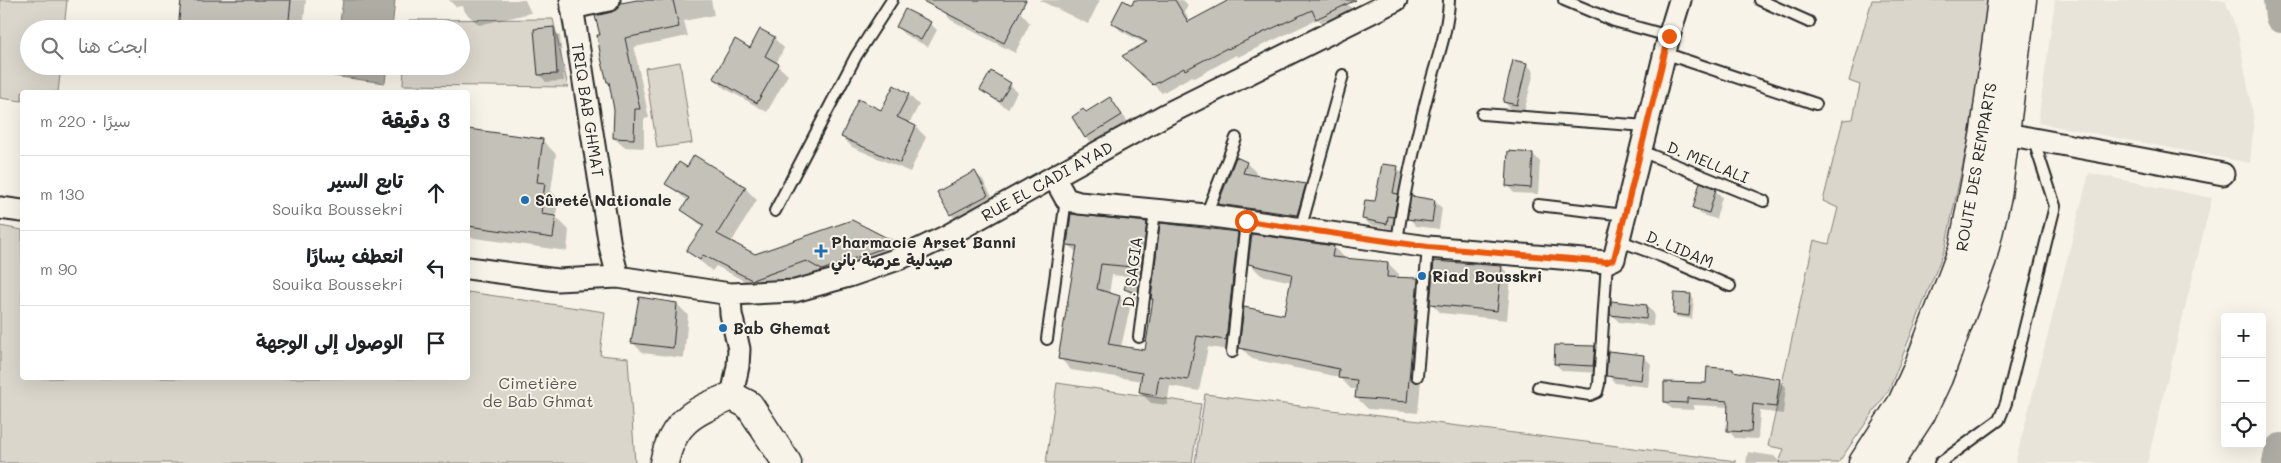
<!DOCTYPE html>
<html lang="ar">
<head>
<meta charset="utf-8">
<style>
	:root { --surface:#fff; --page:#f2f2f2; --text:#202124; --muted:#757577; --line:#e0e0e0 }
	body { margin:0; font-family:Mali,"Playpen Sans Arabic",sans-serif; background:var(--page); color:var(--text); direction:rtl }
	.controls { position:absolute; right:15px; bottom:15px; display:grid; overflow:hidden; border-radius:5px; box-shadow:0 5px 20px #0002 }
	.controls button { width:45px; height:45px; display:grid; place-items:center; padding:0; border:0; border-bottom:1px solid var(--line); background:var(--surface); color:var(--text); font:25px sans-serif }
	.stop { position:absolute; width:15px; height:15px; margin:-11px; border:4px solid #ea580c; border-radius:50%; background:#fff }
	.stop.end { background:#ea580c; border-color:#fff; box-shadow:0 1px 5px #0008 }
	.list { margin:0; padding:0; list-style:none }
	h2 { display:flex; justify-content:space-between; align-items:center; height:65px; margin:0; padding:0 20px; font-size:21px }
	h2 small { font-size:16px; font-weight:400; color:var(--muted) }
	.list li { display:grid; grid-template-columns:32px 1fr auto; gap:15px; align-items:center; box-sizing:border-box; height:75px; padding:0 20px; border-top:1px solid var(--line) }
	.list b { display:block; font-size:19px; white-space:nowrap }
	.list p { margin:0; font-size:16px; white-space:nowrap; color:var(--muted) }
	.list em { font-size:16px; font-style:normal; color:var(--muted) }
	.icon { flex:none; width:28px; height:28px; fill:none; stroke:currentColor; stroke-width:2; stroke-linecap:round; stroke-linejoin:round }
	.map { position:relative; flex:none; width:2281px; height:463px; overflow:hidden; direction:ltr }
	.search { position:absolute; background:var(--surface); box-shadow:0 5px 20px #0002; left:20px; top:20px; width:450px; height:55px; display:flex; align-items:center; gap:12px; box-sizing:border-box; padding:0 18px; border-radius:28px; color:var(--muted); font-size:19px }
	.panel { position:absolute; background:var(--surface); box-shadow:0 5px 20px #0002; left:20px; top:90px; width:450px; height:290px; border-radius:5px; direction:rtl }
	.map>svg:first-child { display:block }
	.built { fill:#e8e4da }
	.green { fill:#dad6cc; stroke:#82807c }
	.water { fill:#afaca4; stroke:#7a7874 }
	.shadow { fill:#0003 }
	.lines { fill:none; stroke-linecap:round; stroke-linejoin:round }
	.river { stroke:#afaca4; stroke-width:32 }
	.building { fill:#c4c1b9; stroke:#2b2b2b }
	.lane-casing { stroke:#2b2b2b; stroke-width:14 }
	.street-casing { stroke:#2b2b2b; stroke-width:25 }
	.secondary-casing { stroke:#2b2b2b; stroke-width:31 }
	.lane { stroke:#f7f3e8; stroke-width:10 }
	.street { stroke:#f7f3e8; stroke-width:21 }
	.secondary { stroke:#f7f3e8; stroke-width:28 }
	.route { stroke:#ea580c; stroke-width:6 }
	.poi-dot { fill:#1f6fb2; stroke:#f7f3e8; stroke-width:2 }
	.labels { text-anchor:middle; stroke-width:4; stroke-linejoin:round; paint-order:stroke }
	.street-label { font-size:16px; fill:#2b2b2b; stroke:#f7f3e8 }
	.poi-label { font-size:16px; font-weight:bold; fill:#2b2b2b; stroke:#f7f3e8; text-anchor:start }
	.park-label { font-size:16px; fill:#575653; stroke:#f7f3e8 }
</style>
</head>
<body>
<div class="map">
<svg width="2281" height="463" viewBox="0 0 2281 463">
	<rect width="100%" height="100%" fill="#f7f3e8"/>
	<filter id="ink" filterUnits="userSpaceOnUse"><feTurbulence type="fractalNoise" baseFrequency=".02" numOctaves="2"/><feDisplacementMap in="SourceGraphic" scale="10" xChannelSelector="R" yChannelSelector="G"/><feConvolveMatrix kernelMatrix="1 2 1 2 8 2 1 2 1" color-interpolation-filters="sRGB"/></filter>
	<g filter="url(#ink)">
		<path class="built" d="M2055,0h170l13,33 16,88 -4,42 -212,-40z
			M2089,173l123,25 -65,265h-132z"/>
		<path class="green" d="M0,0h67l-3,29h-35v37h32l-3,26h-36v9l-22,-3z
			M1872,0h116l-17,126 -26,122 -56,142 -51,73h-59l5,-14 -16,-3 46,-206 15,4 9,-36 -15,-7 20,-81 10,-1 7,-34 -11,-4z
			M553,19l15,68 -165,-2 1,-19h57v-37h-53l1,-9z
			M680,62l12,81 -35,5 -12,-80z
			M0,226l22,4v148h446v-86l137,20 -5,43 28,3 7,105h-635z
			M1057,383l144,21 -9,59h-146z
			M1205,394l531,67v2h-541z"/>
		<path class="water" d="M343,0h52l-3,29h-53z
			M334,66h53l-2,17 -52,-7z"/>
		<path class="shadow" d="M182,0h124l-3,29h-124z
			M449,0h76l6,13 -52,12 -14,-13 -2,-6 -7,1z
			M643,0h68l3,15 -30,6 4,15 -54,11 15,71 -5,1v29l-20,-1 -10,-9 1,-28 -14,-74 12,-23z
			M945,0h51l24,12 10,11 -15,30 -64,-33 -10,-11z
			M1039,0h61l-12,24z
			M1136,0h47l5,5 -3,7 5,10 50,-22h102l14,12 -30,15 -8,-8 -80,38 -2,-2 -41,23 -3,-2 -30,17 -30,-29 14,-20 -25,-13 -8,-8 19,-17z
			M930,23l7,7 -9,17 -24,-13 -7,-7z
			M553,29l7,7 4,45 -18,1 -7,-8z
			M774,38l10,10 -8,16 12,11 -21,37 -43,-24 -10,-10 36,-29z
			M1527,64l7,8 -10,40 -13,-3 -7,-7z
			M1010,84l7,8 -9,17 -27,-19z
			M895,87l14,8 10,10 -10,19 7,3 10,10 -16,35 -58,-25 -10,-10 40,-25z
			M1110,98l18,24 -35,22 -7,-7v-24z
			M468,130l74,10 14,14 -5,37 7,7 -2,19 13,13 -2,21 -99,-14z
			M1533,154l7,8 -2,32 -24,-1 -7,-8z
			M1246,163l10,9 -2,5 51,8 10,10 -9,30 -77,-12 -10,-9z
			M688,168l57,20 12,12 -26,43 24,12 96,-34 45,23 11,12 -72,25 -16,-8 -54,19 -49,-26 -4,5 -24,-20 16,-23 -21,-18 5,-9 -21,-17z
			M1397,168l6,6 -4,23 4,4 -3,21 -6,-1 -1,8 -23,-4 -6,-6z
			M975,173l8,7 12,22 -37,20 -7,-8z
			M1715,190l7,7 -6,22 -14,-4 -8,-7z
			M1434,201l8,7 -3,21 -23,-3 -7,-8z
			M1146,223l11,11 -8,70 -12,-4 -11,-11 4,-12 -18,-2 -3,19 10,3 11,11 -9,39 25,5 91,-119 12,12 -12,106 -29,-4 -9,44 -29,-5 -3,19 -16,-2 -11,-11 2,-11 -71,-11 -11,-12 17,-105 -9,-9z
			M1334,247l12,12 42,4 11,11v4l19,1 11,11 -11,123 -50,-4 -12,-12 1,-8h-6l-12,-12 -87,-18 -11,-12 44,-30 7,-35 -31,-7 -11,-11z
			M1502,267l9,10 -4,43 -66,-7 -10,-10z
			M1690,295l4,4 -2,20 -15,-2 -3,-3z
			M677,304l11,11 -4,43 -41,-5 -11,-11z
			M1646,306l8,7 -1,13 -34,-4 -7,-7z
			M1594,348l7,7 -1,18 -37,-2 -8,-7z
			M1643,356l8,8 -3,23 -33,-4 -7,-8z
			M1733,370l3,3 43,7 7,7 -3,27 -23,-3 -2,28 -23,-1 -7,-8 1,-23 -35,-2v5l-22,-1 -7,-7 42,-17z
			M1748,452l26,4 7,7h-35z"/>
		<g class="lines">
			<path class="river" d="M2279,0l2,17
				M2278,463l3,-14"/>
		</g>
		<path class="building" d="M181,0h110l-3,29h-110z
			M637,0h36l6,27 -54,11 15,71h-5l-1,30 -21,-1 1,-28 -5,-28h-2l-6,-24 -4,-23h3l-5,-19 17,-4 9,-9z
			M921,0h105l-22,43z
			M1123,0l9,5 2,-5h41l13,22 41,-22h127l-40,19 -4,-9 -84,39 -1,-1 -42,22 -1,-2 -31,17 -31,-29 25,-14 -36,-19z
			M905,9l26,13 -10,18 -25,-13z
			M554,27l3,47 -19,1 -4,-46z
			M760,29l15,8 -10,19 14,8 -22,39 -44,-25 22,-39 15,9z
			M1513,60l14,3 -10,42 -14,-3z
			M991,71l20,12 -11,19 -20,-12z
			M894,85l15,9 -12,23 19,9 -16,37 -59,-26 17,-38 23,11z
			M1110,97l12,18 -37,23 -13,-21 11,-8 3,3z
			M468,129l75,10 -6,43 8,1 -4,31 15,2 -3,22 -85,-12z
			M1508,151l25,2 -2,35 -25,-2z
			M694,155l52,32 -29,47 38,20 97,-34 45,23 -75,27 -16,-9 -54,19 -49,-25 -3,5 -14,-9 18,-26 -23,-15 8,-12 -24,-14 14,-22 8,5z
			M1236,157l11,5 -4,11 63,11 -9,31 -79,-11z
			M1382,164l16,2 -5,27 5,1 -4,23 -6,-1 -1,8 -25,-5 3,-19 10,1z
			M975,171l13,24 -38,20 -13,-23z
			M1700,182l16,7 -7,24 -16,-5z
			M1411,196l24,4 -3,22 -25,-3z
			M1071,214l76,8 -9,72 -14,-5 8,-22 -31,-3 -4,25 23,7 -12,48 37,6 8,-51h-2l9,-76 78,9 -12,108 -29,-4 -9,44 -29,-4 -3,19 -17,-3 3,-19 -84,-14 19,-113 -10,-1z
			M1252,234l82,12 -2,11 56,5 -1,15 31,1 -11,124 -52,-4 2,-18 -19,-2 1,-9 -100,-21 5,-41 40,8 8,-41 -44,-10z
			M1434,261l68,5 -5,45 -67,-7z
			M1674,293l17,1 -2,22 -16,-2z
			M639,297l38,6 -4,45 -42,-5z
			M1611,301l36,4 -1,14 -36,-4z
			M1555,345l40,1 -2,20 -39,-2z
			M1608,351l36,4 -3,25 -35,-4z
			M1707,367l26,2v2l47,8 -4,28 -23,-3 -2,28 -24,-1 1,-30 -41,-3v5l-23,-1v-20l42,1z"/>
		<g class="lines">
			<defs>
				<path id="lane" d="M1564,0l50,21 55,15
					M1760,0l49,22
					M1664,53l152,51
					M1482,114l165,12
					M1641,151l123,50
					M1538,205l87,10
					M775,211l81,-155 36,-56
					M1206,215l30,-77
					M1300,230l43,-155
					M1618,240l45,17 67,29
					M1397,242c7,-52 19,-103 32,-153 8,-30 19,-58 20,-89
					M1139,337l16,-126
					M1047,339l19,-140
					M1232,352l14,-131
					M1417,376l11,-129
					M1538,387l52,8 7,-3 2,-8 8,-122
					M1940,463l59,-43 7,-17 49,-197 -22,-68"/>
				<path id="street" d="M571,0l39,246 8,31
					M572,8l37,-8
					M1990,131l233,43
					M1054,177l12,22 13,4 127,12 222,32 179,15 7,-3 55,-223 11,-36
					M0,208l22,3
					M468,268l89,12 61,-3 112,17 65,-3 54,-15 52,-18 46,-22 218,-121 231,-115
					M730,294l1,20 8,35 -1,17 -6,30"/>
				<path id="secondary" d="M664,463c9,-43 30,-51 68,-67l17,9 38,58
					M1863,463l39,-60 15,-33 46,-121 22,-118 17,-131
					M1889,463l32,-49 17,-36 44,-119 15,-63 25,-196"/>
			</defs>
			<use href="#lane" class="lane-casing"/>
			<use href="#street" class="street-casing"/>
			<use href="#secondary" class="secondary-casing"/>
			<use href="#lane" class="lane"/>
			<use href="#street" class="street"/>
			<use href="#secondary" class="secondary"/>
		</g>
	</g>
	<g class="lines" filter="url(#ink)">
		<path class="route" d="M1246,221l182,26 179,15 7,-3 55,-223"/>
	</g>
	<g class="poi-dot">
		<circle cx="525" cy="200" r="5"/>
		<path d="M818.5 243.5h5v5h5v5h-5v5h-5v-5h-5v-5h5z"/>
		<circle cx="1422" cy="276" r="5"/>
		<circle cx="723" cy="328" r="5"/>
	</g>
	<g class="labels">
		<g class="street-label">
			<text transform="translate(588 110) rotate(81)" y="6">TRIQ BAB GHMAT</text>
			<text transform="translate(1708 162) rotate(22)" y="6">D. MELLALI</text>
			<text transform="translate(1976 167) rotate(-80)" y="6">ROUTE DES REMPARTS</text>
			<text transform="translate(1047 181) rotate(-29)" y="6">RUE EL CADI AYAD</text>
			<text transform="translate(1680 249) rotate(23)" y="6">D. LIDAM</text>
			<text transform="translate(1132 272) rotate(-83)" y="6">D. SAGIA</text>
		</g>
		<g class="poi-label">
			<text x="535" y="206">Sûreté Nationale</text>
			<text x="831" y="248">Pharmacie Arset Banni<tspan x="831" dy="18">صيدلية عرصة باني</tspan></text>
			<text x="1432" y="282">Riad Bousskri</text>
			<text x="733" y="334">Bab Ghemat</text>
		</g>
		<g class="park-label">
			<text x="538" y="389">Cimetière<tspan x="538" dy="18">de Bab Ghmat</tspan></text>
		</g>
	</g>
</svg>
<div class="controls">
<button>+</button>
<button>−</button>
<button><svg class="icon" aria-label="locate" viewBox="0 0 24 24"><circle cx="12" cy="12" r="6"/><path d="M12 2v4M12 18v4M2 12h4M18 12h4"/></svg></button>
</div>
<div class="stop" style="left:1246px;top:221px"></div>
<div class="stop end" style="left:1669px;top:36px"></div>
<div class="search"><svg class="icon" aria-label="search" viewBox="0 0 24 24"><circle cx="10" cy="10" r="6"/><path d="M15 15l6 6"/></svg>ابحث هنا</div>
<section class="panel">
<h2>3 دقيقة<small>سيرًا · 220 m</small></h2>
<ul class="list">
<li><svg class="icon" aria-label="ahead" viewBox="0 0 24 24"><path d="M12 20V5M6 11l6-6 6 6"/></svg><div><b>تابع السير</b><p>Souika Boussekri</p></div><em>130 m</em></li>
<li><svg class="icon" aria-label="left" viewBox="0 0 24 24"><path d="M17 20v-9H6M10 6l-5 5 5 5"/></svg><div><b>انعطف يسارًا</b><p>Souika Boussekri</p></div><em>90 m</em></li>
<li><svg class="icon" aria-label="arrive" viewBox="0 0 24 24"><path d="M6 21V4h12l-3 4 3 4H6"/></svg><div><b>الوصول إلى الوجهة</b></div></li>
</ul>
</section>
</div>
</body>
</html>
